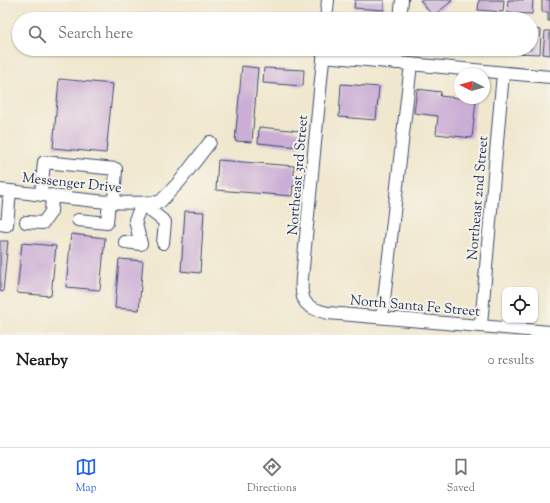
<!DOCTYPE html>
<html lang="en">
<head>
<meta charset="utf-8">
<style>
	:root { --surface:#fff; --page:#f2f2f2; --text:#202124; --muted:#757577; --line:#e0e0e0; --accent:#2563eb }
	body { margin:0; font-family:"Sorts Mill Goudy",serif; background:var(--page); color:var(--text) }
	.controls { position:absolute; right:12px; bottom:12px; display:grid; overflow:hidden; border-radius:8px; box-shadow:0 1px 3px #0004 }
	.controls button { width:36px; height:36px; display:grid; place-items:center; padding:0; border:0; border-bottom:1px solid var(--line); background:var(--surface); color:var(--text); font:20px sans-serif }
	.compass { position:absolute; left:454px; top:68px; width:36px; height:36px; border-radius:50%; background:var(--surface); box-shadow:0 1px 3px #0004; rotate:275deg }
	.list { margin:0; padding:0; list-style:none }
	h2 { display:flex; justify-content:space-between; align-items:center; height:52px; margin:0; padding:0 16px; font-size:17px }
	h2 small { font-size:13px; font-weight:400; color:var(--muted) }
	.icon { flex:none; width:22px; height:22px; fill:none; stroke:currentColor; stroke-width:2; stroke-linecap:round; stroke-linejoin:round }
	.map { position:relative; flex:none; width:550px; height:335px; overflow:hidden }
	.search { position:absolute; background:var(--surface); box-shadow:0 1px 3px #0004; left:12px; right:12px; top:12px; height:44px; display:flex; align-items:center; gap:10px; box-sizing:border-box; padding:0 14px; border-radius:22px; color:var(--muted); font-size:15px }
	.sheet { height:112px; background:var(--surface) }
	nav { display:flex; justify-content:space-around; align-items:center; box-sizing:border-box; height:56px; border-top:1px solid var(--line); background:var(--surface); font-size:11px; color:var(--muted) }
	nav a { display:grid; justify-items:center; gap:2px }
	nav .on { color:var(--accent) }
	.map>svg:first-child { display:block }
	.building { fill:#cbaed5 }
	.lines { fill:none; stroke-linecap:round; stroke-linejoin:round }
	.minor-casing { stroke:#3b4b6f; stroke-width:14 }
	.minor { stroke:#fff; stroke-width:12 }
	.labels { text-anchor:middle; stroke-width:4; stroke-linejoin:round; paint-order:stroke }
	.street-label { font-size:14px; fill:#1b2f5e; stroke:#f7f3e8 }
</style>
</head>
<body>
<div class="map">
<svg width="550" height="335" viewBox="0 0 550 335">
	<rect width="100%" height="100%" fill="#f7f3e8"/>
	<filter id="ink" filterUnits="userSpaceOnUse"><feTurbulence type="fractalNoise" baseFrequency=".025" numOctaves="2"/><feDisplacementMap in="SourceGraphic" scale="8" xChannelSelector="R" yChannelSelector="G"/><feConvolveMatrix kernelMatrix="1 2 1 2 8 2 1 2 1" color-interpolation-filters="sRGB"/></filter>
	<filter id="wash" filterUnits="userSpaceOnUse"><feTurbulence type="fractalNoise" baseFrequency=".012" numOctaves="4" result="noise"/><feDisplacementMap in="SourceGraphic" scale="16" xChannelSelector="R" yChannelSelector="G"/><feGaussianBlur stdDeviation="0.9" result="paint"/><feColorMatrix in="noise" values="0 0 0 0 0 0 0 0 0 0 0 0 0 0 0 0 0 1.4 0 .05"/><feComposite in="paint" operator="in"/></filter>
	<g filter="url(#wash)">
		<rect width="100%" height="100%" fill="#f0e7ce"/>
		<g id="blocks">
			<path class="building" d="M355,0h29v10l-30,-2z
				M420,0h31l1,1 -19,15z
				M479,0h25l-1,12 -25,-2z
				M508,0h25l-1,14 -25,-1z
				M542,0h8v21h-2v-9h-6z
				M353,13l30,2v4h-30z
				M531,29l10,1 -1,24 -26,-1 1,-4h16z
				M545,31h5v24l-7,-1z
				M242,66l16,2 -6,74 -17,-1z
				M264,68l40,2 -1,16 -40,-3z
				M59,79l54,5 -7,69 -53,-5z
				M341,84l38,3 -3,33 -37,-3z
				M417,89l24,3 -1,4 36,4 -4,38 -36,-4 2,-18 -24,-3z
				M259,127l41,4 -1,16 -41,-4z
				M218,160l76,6v9h6l-1,11h-6l-1,10 -76,-6z
				M185,211l19,1 -4,61 -19,-2z
				M71,234l34,4 -5,52 -34,-3z
				M0,241h8l-5,51 -3,-1z
				M22,243l34,3 -5,50 -34,-3z
				M119,259l24,2 -4,49 -24,-2z"/>
		</g>
	</g>
	<g filter="url(#ink)">
		<use href="#blocks" fill-opacity="0" stroke="#3b4b6f" stroke-width="1"/>
		<g class="lines">
			<defs>
				<path id="minor" d="M326,19l2,-19
					M400,19l2,-19
					M324,49l-22,229c-2,24 3,30 26,35l222,19
					M323,56l227,21
					M396,63l1,-14
					M0,190c52,5 108,16 160,12l20,-21 30,-39
					M41,194l3,-32 72,7 -2,32
					M142,204l23,18 -2,21
					M78,220l29,3 2,-22
					M26,222l17,1 8,-11 1,-17
					M0,224l7,1 3,-34
					M125,242l16,2 -6,-24 7,-16
					M382,317l29,-253
					M481,325l22,-252"/>
			</defs>
			<use href="#minor" class="minor-casing"/>
			<use href="#minor" class="minor"/>
		</g>
	</g>
	<g class="labels">
		<g class="street-label">
			<text transform="translate(297 175) rotate(-85)" y="5">Northeast 3rd Street</text>
			<text transform="translate(72 182) rotate(6)" y="5">Messenger Drive</text>
			<text transform="translate(477 198) rotate(-85)" y="5">Northeast 2nd Street</text>
			<text transform="translate(415 305) rotate(5)" y="5">North Santa Fe Street</text>
		</g>
	</g>
</svg>
<div class="controls">
<button><svg class="icon" aria-label="locate" viewBox="0 0 24 24"><circle cx="12" cy="12" r="6"/><path d="M12 2v4M12 18v4M2 12h4M18 12h4"/></svg></button>
</div>
<svg class="compass" viewBox="-18 -18 36 36"><path d="M0-13l5 13h-10z" fill="#e53935"/><path d="M0 13l5-13h-10z" fill="#757577"/></svg>
<div class="search"><svg class="icon" aria-label="search" viewBox="0 0 24 24"><circle cx="10" cy="10" r="6"/><path d="M15 15l6 6"/></svg>Search here</div>
</div>
<section class="sheet">
<h2>Nearby<small>0 results</small></h2>
<ul class="list">
</ul>
</section>
<nav>
<a class="on"><svg class="icon" aria-label="map" viewBox="0 0 24 24"><path d="M3 6l6-2 6 2 6-2v14l-6 2-6-2-6 2zM9 4v14M15 6v14"/></svg>Map</a>
<a><svg class="icon" aria-label="directions" viewBox="0 0 24 24"><path d="M12 3l9 9-9 9-9-9zM9 14v-3h6M13 9l2 2-2 2"/></svg>Directions</a>
<a><svg class="icon" aria-label="saved" viewBox="0 0 24 24"><path d="M7 4h10v16l-5-4-5 4z"/></svg>Saved</a>
</nav>
</body>
</html>
